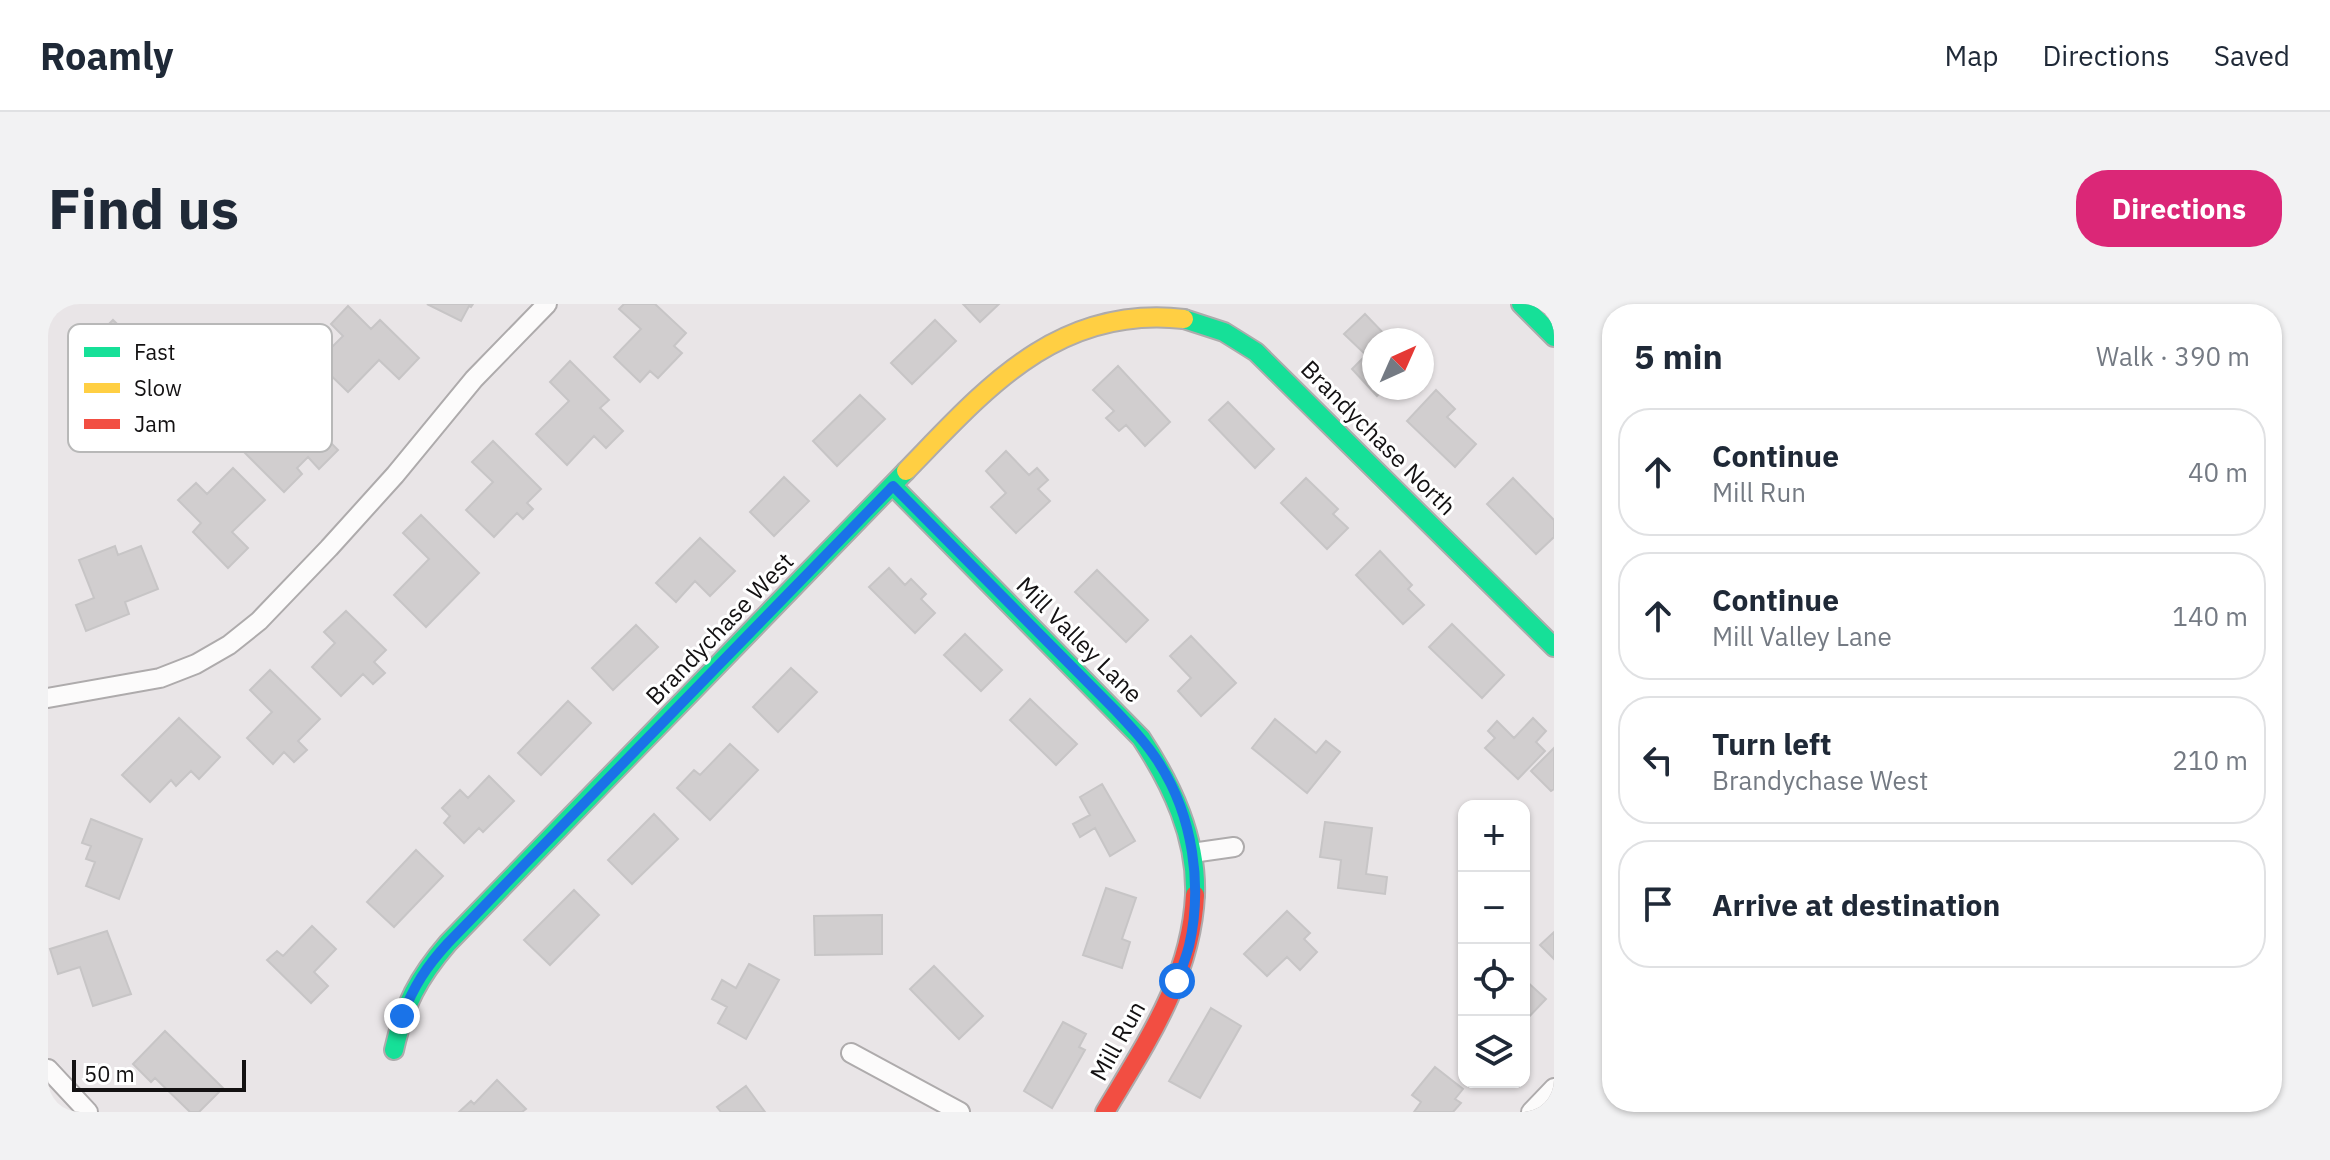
<!DOCTYPE html>
<html lang="en">
<head>
<meta charset="utf-8">
<style>
	:root { --surface:#fff; --page:#f2f2f3; --text:#1f2937; --muted:#747a83; --line:#e0e1e3; --accent:#db2777 }
	body { margin:0; font-family:"IBM Plex Sans",sans-serif; background:var(--page); color:var(--text) }
	.controls { position:absolute; right:24px; bottom:24px; display:grid; overflow:hidden; border-radius:16px; box-shadow:0 2px 6px #0004 }
	.controls button { width:72px; height:72px; display:grid; place-items:center; padding:0; border:0; border-bottom:2px solid var(--line); background:var(--surface); color:var(--text); font:40px sans-serif }
	.compass { position:absolute; left:1314px; top:24px; width:72px; height:72px; border-radius:50%; background:var(--surface); box-shadow:0 2px 6px #0004; rotate:45deg }
	.scale { position:absolute; left:24px; bottom:20px; width:174px; box-sizing:border-box; padding-left:8px; border:4px solid #131112; border-top:0; font-size:22px; line-height:28px; white-space:nowrap; color:#131112; -webkit-text-stroke:6px #fff; paint-order:stroke }
	.stop { position:absolute; width:24px; height:24px; margin:-18px; border:6px solid #1a73e8; border-radius:50%; background:#fff }
	.stop.end { background:#1a73e8; border-color:#fff; box-shadow:0 2px 8px #0008 }
	.list { margin:0; padding:0; list-style:none }
	h2 { display:flex; justify-content:space-between; align-items:center; height:104px; margin:0; padding:0 32px; font-size:34px }
	h2 small { font-size:26px; font-weight:400; color:var(--muted) }
	.list li { display:grid; grid-template-columns:52px 1fr auto; gap:24px; align-items:center; box-sizing:border-box; height:128px; margin:0 16px 16px; padding:0 16px; border:2px solid var(--line); border-radius:32px }
	.list b { display:block; font-size:30px; white-space:nowrap }
	.list p { margin:0; font-size:26px; white-space:nowrap; color:var(--muted) }
	.list em { font-size:26px; font-style:normal; color:var(--muted) }
	.icon { flex:none; width:44px; height:44px; fill:none; stroke:currentColor; stroke-width:2; stroke-linecap:round; stroke-linejoin:round }
	.map { position:relative; flex:none; width:1506px; height:808px; overflow:hidden; border-radius:32px }
	header { display:flex; align-items:center; gap:48px; box-sizing:border-box; height:112px; padding:0 40px; background:var(--surface); border-bottom:2px solid var(--line) }
	header strong { font-size:38px }
	nav { display:flex; gap:44px; margin-inline-start:auto; font-size:28px }
	.intro { display:flex; align-items:center; justify-content:space-between; box-sizing:border-box; height:192px; padding:0 48px }
	h1 { margin:0; font-size:56px }
	.button { padding:20px 36px; border-radius:32px; background:var(--accent); color:#fff; font-size:28px; font-weight:700 }
	main { display:flex; gap:48px; padding:0 48px }
	aside { flex:1; background:var(--surface); border-radius:32px; box-shadow:0 2px 6px #0004 }
	.map>svg:first-child { display:block }
	.building { fill:#d1cecf; stroke:#c7c5c6; stroke-width:2 }
	.lines { fill:none; stroke-linecap:round; stroke-linejoin:round }
	.street-casing { stroke:#aeabac; stroke-width:22 }
	.fast-casing { stroke:#aeabac; stroke-width:22 }
	.slow-casing { stroke:#aeabac; stroke-width:22 }
	.jam-casing { stroke:#aeabac; stroke-width:22 }
	.street { stroke:#fcfbfb; stroke-width:18 }
	.fast { stroke:#16e098; stroke-width:18 }
	.slow { stroke:#ffcf43; stroke-width:18 }
	.jam { stroke:#f24e42; stroke-width:18 }
	.route { stroke:#1a73e8; stroke-width:10 }
	.labels { text-anchor:middle; stroke-width:6; stroke-linejoin:round; paint-order:stroke }
	.street-label { font-size:24px; fill:#131112; stroke:#fff }
	.key { fill:#fff; stroke:#b8b8b8; stroke-width:2 }
	.key-label { font-size:22px; fill:#131112 }
</style>
</head>
<body>
<header>
<strong>Roamly</strong>
<nav><a>Map</a><a>Directions</a><a>Saved</a></nav>
</header>
<div class="intro"><h1>Find us</h1><a class="button">Directions</a></div>
<main>
<div class="map">
<svg width="1506" height="808" viewBox="0 0 1506 808">
	<rect width="100%" height="100%" fill="#e9e5e7"/>
	<path class="building" d="M379,0h46l-2,3 -2,-1 -8,15z
		M576,0h31l31,29 -12,13 8,7 -24,25 -8,-7 -10,11 -26,-25 27,-28 -22,-20z
		M915,0h36l-19,18z
		M300,2l23,23 9,-9 39,38 -20,21 -20,-19 -31,32 -31,-30 26,-26 -12,-12z
		M1317,10l25,26h-16v48h11l-8,8 -25,-27 14,-14 -22,-21z
		M65,16l54,51 -52,54 -29,-28 34,-35 -25,-24z
		M887,16l21,21 -44,43 -21,-21z
		M522,57l39,39 -9,8 23,23 -17,17 -12,-12 -27,29 -31,-31 33,-33 -19,-19z
		M1070,62l52,56 -25,24 -19,-21 -7,6 -13,-13 8,-7 -21,-21z
		M1388,86l19,19 -8,8 29,27 -21,23 -48,-46z
		M812,91l25,24 -48,47 -24,-25z
		M239,95l51,51 -19,19 -11,-12 -11,11 5,6 -18,18 -46,-46 17,-16 7,7 14,-13 -7,-8z
		M1180,98l46,47 -19,19 -46,-48z
		M445,137l48,48 -14,14 6,6 -10,10 -6,-6 -23,24 -28,-27 27,-28 -21,-20z
		M958,147l23,24 8,-7 11,12 -10,9 12,12 -34,32 -25,-26 15,-14 -20,-22z
		M185,164l32,32 -33,32 16,16 -20,20 -35,-36 8,-9 -23,-23 18,-17 11,11z
		M736,173l25,24 -35,35 -24,-24z
		M1258,174l32,31 -5,5 15,14 -21,21 -46,-46z
		M1465,174l41,42v17l-18,17 -49,-50z
		M373,211l58,58 -53,54 -32,-32 35,-36 -26,-26z
		M652,234l35,33 -25,25 -15,-15 -19,21 -20,-19z
		M67,242l3,9 23,-9 17,43 -33,13 4,12 -43,17 -10,-26 18,-7 -15,-38z
		M1332,247l32,34 -4,4 16,16 -21,19 -47,-49z
		M841,264l16,17 6,-6 15,15 -5,5 14,14 -20,20 -46,-46z
		M1049,266l51,50 -22,22 -51,-50z
		M298,307l40,39 -12,12 11,11 -12,11 -10,-10 -22,22 -29,-29 23,-24 -11,-11z
		M1404,320l52,51 -22,23 -53,-51z
		M588,321l22,22 -45,43 -21,-22z
		M917,330l37,36 -21,21 -37,-36z
		M1143,332l45,47 -35,33 -23,-25 13,-13 -21,-22z
		M743,364l26,24 -39,40 -25,-25z
		M222,366l50,49 -22,22 9,9 -13,12 -10,-10 -11,12 -26,-26 25,-26 -22,-22z
		M982,395l47,45 -21,21 -46,-45z
		M520,397l23,22 -50,52 -23,-22z
		M131,414l41,39 -21,22 -8,-8 -15,15 -5,-6 -21,22 -28,-27z
		M1485,414l13,13 -10,11 9,9 -27,28 -33,-31 10,-10 -7,-7 9,-10 17,17z
		M1227,415l41,34 10,-12 14,11 -33,41 -55,-45z
		M682,440l28,26 -48,50 -33,-32 17,-18 6,5z
		M1506,444v41l-3,2 -20,-20z
		M441,472l25,25 -31,31 -4,-4 -15,15 -20,-20 6,-7 -8,-8 18,-18 8,8z
		M1054,480l33,57 -25,15 -15,-28 -15,9 -7,-13 17,-9 -10,-18z
		M606,510l24,25 -46,45 -24,-24z
		M43,515l51,20 -23,60 -33,-13 9,-24 -9,-3 5,-13 -9,-3z
		M1277,518l47,6 -6,46 21,3 -2,17 -47,-6 3,-28 -21,-3z
		M368,546l27,26 -49,51 -27,-25z
		M1058,584l30,10 -14,41 8,3 -8,26 -39,-13z
		M526,586l25,25 -49,50 -26,-25z
		M1239,607l23,22 -6,6 13,13 -17,18 -13,-13 -20,19 -23,-22z
		M834,611v39l-67,1 -1,-39z
		M264,622l24,23 -22,23 14,14 -17,17 -44,-43 10,-9 6,5z
		M59,627l24,63 -38,12 -13,-39 -22,7 -8,-25z
		M1506,628v27l-14,-14z
		M701,660l30,16 -33,59 -28,-16 9,-16 -15,-8 10,-19 14,8z
		M886,662l49,50 -24,23 -49,-50z
		M1476,675l22,20 -22,23z
		M1163,704l30,18 -41,72 -31,-17z
		M1015,718l23,12 -7,13 6,3 -33,58 -28,-17z
		M117,727l58,57 -24,24h-9l-35,-34 -4,4 -18,-18z
		M1387,763l28,22 -8,10 6,4 -8,9h-39l7,-10 -9,-7z
		M449,776l29,29 -4,3h-63l12,-11 3,3z
		M698,782l19,26h-44l-4,-5z"/>
	<g class="lines">
		<defs>
			<path id="street" d="M0,394l112,-20 36,-14 33,-19 30,-24 70,-73 66,-73 79,-96 73,-75
				M1144,549l42,-6
				M803,749l109,59
				M0,765l40,43
				M1483,808l23,-24"/>
			<path id="fast" d="M1473,0l33,33
				M1136,15l40,13 32,20 298,295
				M845,182l248,252c31,47 56,100 54,157
				M346,746c10,-45 24,-72 54,-107l458,-472"/>
			<path id="slow" d="M858,167c77,-79 150,-167 278,-152"/>
			<path id="jam" d="M1057,808c41,-69 86,-134 90,-217"/>
		</defs>
		<use href="#street" class="street-casing"/>
		<use href="#fast" class="fast-casing"/>
		<use href="#slow" class="slow-casing"/>
		<use href="#jam" class="jam-casing"/>
		<use href="#street" class="street"/>
		<use href="#fast" class="fast"/>
		<use href="#slow" class="slow"/>
		<use href="#jam" class="jam"/>
	</g>
	<g class="lines">
		<path class="route" d="M354,712c12,-30 24,-49 46,-73l445,-457 223,225c16,17 31,33 43,52 34,53 44,123 30,183 -3,12 -8,24 -12,35"/>
	</g>
	<g class="labels">
		<g class="street-label">
			<text transform="translate(1330 134) rotate(45)" y="8">Brandychase North</text>
			<text transform="translate(672 325) rotate(-46)" y="8">Brandychase West</text>
			<text transform="translate(1031 336) rotate(45)" y="8">Mill Valley Lane</text>
			<text transform="translate(1070 737) rotate(-61)" y="8">Mill Run</text>
		</g>
	</g>
	<rect x="20" y="20" width="264" height="128" rx="12" class="key"/>
	<rect x="36" y="43" width="36" height="10" fill="#16e098"/>
	<rect x="36" y="79" width="36" height="10" fill="#ffcf43"/>
	<rect x="36" y="115" width="36" height="10" fill="#f24e42"/>
	<g class="key-label">
		<text x="86" y="56">Fast</text>
		<text x="86" y="92">Slow</text>
		<text x="86" y="128">Jam</text>
	</g>
</svg>
<div class="controls">
<button>+</button>
<button>−</button>
<button><svg class="icon" aria-label="locate" viewBox="0 0 24 24"><circle cx="12" cy="12" r="6"/><path d="M12 2v4M12 18v4M2 12h4M18 12h4"/></svg></button>
<button><svg class="icon" aria-label="layers" viewBox="0 0 24 24"><path d="M12 4l9 5-9 5-9-5zM3 14l9 5 9-5"/></svg></button>
</div>
<svg class="compass" viewBox="-18 -18 36 36"><path d="M0-13l5 13h-10z" fill="#e53935"/><path d="M0 13l5-13h-10z" fill="#747a83"/></svg>
<div class="scale">50 m</div>
<div class="stop" style="left:1129px;top:677px"></div>
<div class="stop end" style="left:354px;top:712px"></div>
</div>
<aside>
<h2>5 min<small>Walk · 390 m</small></h2>
<ul class="list">
<li><svg class="icon" aria-label="ahead" viewBox="0 0 24 24"><path d="M12 20V5M6 11l6-6 6 6"/></svg><div><b>Continue</b><p>Mill Run</p></div><em>40 m</em></li>
<li><svg class="icon" aria-label="ahead" viewBox="0 0 24 24"><path d="M12 20V5M6 11l6-6 6 6"/></svg><div><b>Continue</b><p>Mill Valley Lane</p></div><em>140 m</em></li>
<li><svg class="icon" aria-label="left" viewBox="0 0 24 24"><path d="M17 20v-9H6M10 6l-5 5 5 5"/></svg><div><b>Turn left</b><p>Brandychase West</p></div><em>210 m</em></li>
<li><svg class="icon" aria-label="arrive" viewBox="0 0 24 24"><path d="M6 21V4h12l-3 4 3 4H6"/></svg><div><b>Arrive at destination</b></div></li>
</ul>
</aside>
</main>
</body>
</html>
